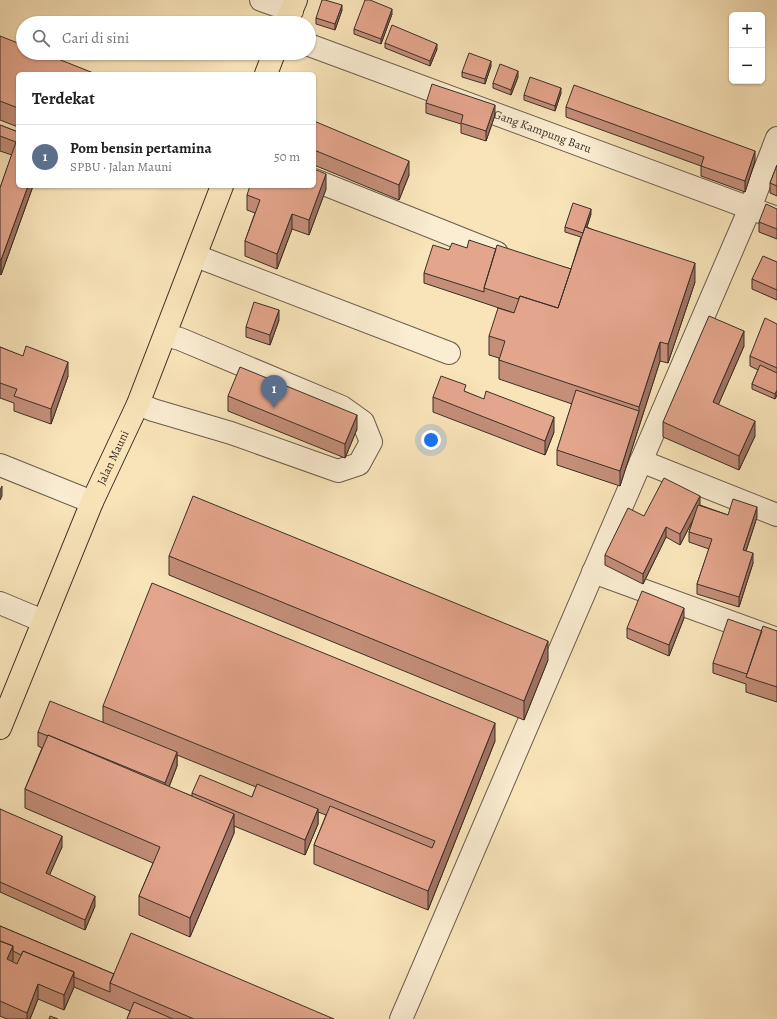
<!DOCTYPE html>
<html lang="id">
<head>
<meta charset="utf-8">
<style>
	:root { --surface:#fff; --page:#f6f6f6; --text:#202124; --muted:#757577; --line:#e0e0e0; --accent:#d93025 }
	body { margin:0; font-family:Alegreya,serif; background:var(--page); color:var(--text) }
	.controls { position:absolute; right:12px; top:12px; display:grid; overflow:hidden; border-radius:6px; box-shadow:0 1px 3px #0004 }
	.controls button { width:36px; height:36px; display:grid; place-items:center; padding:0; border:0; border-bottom:1px solid var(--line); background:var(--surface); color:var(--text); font:20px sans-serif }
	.you { position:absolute; left:431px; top:440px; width:14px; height:14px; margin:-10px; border:3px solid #fff; border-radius:50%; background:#1a73e8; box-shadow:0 0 0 6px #1a73e833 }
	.badge { display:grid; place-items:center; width:26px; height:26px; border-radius:50%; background:var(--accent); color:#fff; font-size:13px; font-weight:700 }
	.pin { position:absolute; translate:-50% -33px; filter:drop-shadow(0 1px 2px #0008) }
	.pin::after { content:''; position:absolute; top:21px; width:14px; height:12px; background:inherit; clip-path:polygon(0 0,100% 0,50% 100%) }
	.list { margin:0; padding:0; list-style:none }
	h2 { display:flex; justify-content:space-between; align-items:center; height:52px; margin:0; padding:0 16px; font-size:17px }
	h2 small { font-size:13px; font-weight:400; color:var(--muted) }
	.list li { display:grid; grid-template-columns:26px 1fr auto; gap:12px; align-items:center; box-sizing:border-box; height:64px; padding:0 16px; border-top:1px solid var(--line) }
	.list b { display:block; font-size:15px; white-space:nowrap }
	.list p { margin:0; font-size:13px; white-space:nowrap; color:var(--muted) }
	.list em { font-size:13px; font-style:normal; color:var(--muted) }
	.icon { flex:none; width:22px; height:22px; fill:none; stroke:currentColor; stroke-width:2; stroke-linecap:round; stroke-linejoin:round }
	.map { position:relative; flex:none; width:777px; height:1019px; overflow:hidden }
	.search { position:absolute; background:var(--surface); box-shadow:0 1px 3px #0004; left:16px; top:16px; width:300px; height:44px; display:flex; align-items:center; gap:10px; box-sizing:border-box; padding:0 14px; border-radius:22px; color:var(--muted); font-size:15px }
	.panel { position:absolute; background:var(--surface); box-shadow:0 1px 3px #0004; left:16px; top:72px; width:300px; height:116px; border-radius:6px }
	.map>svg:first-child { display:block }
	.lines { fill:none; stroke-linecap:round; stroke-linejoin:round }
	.minor-casing { stroke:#6a5c4c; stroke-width:24 }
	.major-casing { stroke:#3b2f27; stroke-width:24 }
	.minor { stroke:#fbedd2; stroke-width:22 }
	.major { stroke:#f9e4ba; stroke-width:22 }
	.wall { fill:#c48e79; stroke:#3b2f27; fill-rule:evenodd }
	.shaded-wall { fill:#a07463; stroke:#3b2f27 }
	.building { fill:#e4a58d; stroke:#3b2f27 }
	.labels { text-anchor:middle; stroke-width:3.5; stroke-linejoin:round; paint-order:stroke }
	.street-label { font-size:12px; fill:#3b2f27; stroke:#fbedd2 }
</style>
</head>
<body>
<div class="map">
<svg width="777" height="1019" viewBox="0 0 777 1019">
	<rect width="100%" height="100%" fill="#f9e4ba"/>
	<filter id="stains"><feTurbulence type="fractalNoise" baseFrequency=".005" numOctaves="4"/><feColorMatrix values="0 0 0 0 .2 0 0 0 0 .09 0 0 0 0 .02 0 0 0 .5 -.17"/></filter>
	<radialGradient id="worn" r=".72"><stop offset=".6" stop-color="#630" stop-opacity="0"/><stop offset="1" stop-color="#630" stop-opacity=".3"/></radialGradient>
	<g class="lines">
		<defs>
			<g id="minor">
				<path d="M261,0l31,11"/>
				<path id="s1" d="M309,45l468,173"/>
				<path d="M314,180l183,73"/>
				<path d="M196,256l253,97"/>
				<path d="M138,404l15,6 78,23 107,38 21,-7 12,-22 -8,-20 -21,-15 -162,-68 -15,-4"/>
				<path d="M641,461l136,54"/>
				<path d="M0,465l92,37"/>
				<path d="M593,572l184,67"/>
				<path d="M0,603l43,18"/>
				<path d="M401,1019l349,-811 27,-70"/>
			</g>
			<g id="major">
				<path d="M286,23l10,-23"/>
				<path d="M266,74l8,-21"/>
				<path id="s2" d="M0,728l92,-226 46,-98 84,-218"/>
			</g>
		</defs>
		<use href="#minor" class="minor-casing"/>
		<use href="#major" class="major-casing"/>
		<use href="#minor" class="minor"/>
		<use href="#major" class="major"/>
	</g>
	<path class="wall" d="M342,10l-7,20 -19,-6v-6z
		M392,14l-11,30 -27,-10v-5z
		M0,36l18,38v53l-18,-7z
		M385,43l52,6 -7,17 -45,-18z
		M491,66l-6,18 -23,-7v-5z
		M518,77l-7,18 -18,-7v-5z
		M561,93l-6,18 -31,-11v-5z
		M426,103l69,12 -9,26 -25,-8v-9l-35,-11z
		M566,107l189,54 -10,31 -44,-16v-10l-135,-49z
		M314,121l95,54 -10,25 -85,-35z
		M0,125l18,7v54h15l-32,89 -1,-1v-86l12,-33 -12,-4z
		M777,165v31l-7,-3v-10z
		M326,189l-17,46 -17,-6 -15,40 -32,-13v-15l10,-28 -8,-3v-15z
		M777,209v30l-18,-7v-10z
		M591,214l-4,13 108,55 -27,81 -8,-2 -40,125 -63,-21v-15l15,-46 -73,-25v-21l-10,-3v-19l25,-23 -90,-30v-10l25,-23 18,-2 29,1 75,20 10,-32 -16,-5v-5z
		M777,262v38l-25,-11v-10z
		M279,320l-9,25 -24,-8v-10z
		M777,324v71l-2,4 -23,-10v-5l6,-14 -8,-4v-10z
		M744,346l-26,59 37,31 -16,34 -76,-33v-15z
		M0,347l68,29 -17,48 -37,-13v-8l-14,-5z
		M466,392l88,40 -9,23 -112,-43v-15z
		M228,396l129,33 -12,29 -117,-47z
		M700,505l28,10 29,2 -11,34 7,12 -14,44 -42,-13v-10l12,-35 -20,-7v-10l5,-14 -14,27 -14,-8 -23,47 -38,-19v-10l39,-39z
		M169,556l379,104 -24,60 -355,-145z
		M684,618l-15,38 -42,-18v-10z
		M762,631h15v71l-31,-10v-8l-33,-11v-10z
		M103,706l392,35 -67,169 -114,-46v-19l12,-30 -8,-3v12l-13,31 -71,-29v7l-44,104 -51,-22v-19l14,-33 -128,-55v-19l17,-41 -4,-2v-14l65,-10zM177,755l79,32 -4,10 -60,-4v3l-23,-9 8,-21z
		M0,809l62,38 -13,28 46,31 -10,24 -85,-38z
		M0,926l114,48 220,45h-207l3,-8 -56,-24 -10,23 -26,-11 -8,20h-23l-7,-3z"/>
	<path class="shaded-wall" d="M342,5v5l-7,20v-6z
		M392,9v5l-11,30v-5z
		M437,44v5l-7,17v-5z
		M491,61v5l-6,18v-5z
		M518,71v6l-7,18v-5z
		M561,88v5l-6,18v-5z
		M495,105v10l-9,26v-10z
		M755,151v10l-10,31v-11z
		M409,161v14l-10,25v-15z
		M326,174v15l-17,46v-15z
		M28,186h5l-32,89v-15z
		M591,209v5l-8,24v-5z
		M292,214v15l-15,40v-15z
		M695,263v19l-27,81v-19z
		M279,310v10l-9,25v-10z
		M744,331v15l-31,71v-15z
		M660,342v19l-40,125v-15l19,-60v-4z
		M68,362v14l-17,48v-15z
		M777,390v5l-2,4v-5z
		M357,415v14l-12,29v-14z
		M554,417v15l-9,23v-14z
		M755,421v15l-16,34v-14z
		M2,486v10l-2,4v-10z
		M700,496v10l-20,39v-11z
		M757,507v10l-14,43v-10z
		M666,527v10l-23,47v-10z
		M753,553v10l-14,44v-10z
		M684,608v10l-15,38v-11z
		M548,641v19l-24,60v-19z
		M495,723v18l-67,169v-19z
		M177,752v14l-12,31v-14z
		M318,809v15l-13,31v-15z
		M234,814v19l-44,104v-19z
		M62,836v11l-16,36v-10z
		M95,896v10l-10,24v-10z
		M13,946v15l-6,13v-15z
		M74,972v15l-10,23v-15z
		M38,984v15l-8,20h-3v-6z"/>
	<path class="building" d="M322,0h3l17,5 -7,19 -19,-6z
		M365,0h5l22,9 -11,30 -27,-10z
		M392,25l45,19 -7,17 -45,-18z
		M0,36l23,9v8h20l53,21h-78v34l-18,-7z
		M469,53l22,8 -6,18 -23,-7z
		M500,64l18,7 -7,19 -18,-7z
		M530,77l31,11 -6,18 -31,-11z
		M432,84l63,21 -9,26 -25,-8 2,-8 -37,-12z
		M574,85l181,66 -10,30 -44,-15 3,-9 -138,-50z
		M314,121l95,40 -10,24 -85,-35z
		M0,125l18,7v54h10l-27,74 -1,-1v-71l16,-46 -16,-6z
		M777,165v21l-7,-3z
		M314,169l12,5 -17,46 -17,-6 -15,40 -32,-13 15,-41 -13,-5 3,-9h64z
		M573,203l18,6 -8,24 -18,-6z
		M766,204l11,5v20l-18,-7z
		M585,227l110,36 -27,81 -8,-2 -21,65 -140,-47 6,-19 -16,-5 9,-28 16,5 6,-17 38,12z
		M469,240l27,9 -12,39v4l-60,-19 9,-28 16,5 3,-7 15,5z
		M497,245l74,24 -13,39 -38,-12 -2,3 -34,-11z
		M763,256l14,6v28l-25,-11z
		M254,302l25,8 -9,25 -24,-8z
		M709,316l35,15 -31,71 42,19 -16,35 -76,-34z
		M765,318l12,6v44l-27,-12z
		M26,346l42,16 -17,47 -37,-13 3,-7 -17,-6v-36l23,9z
		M760,365l17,8v17l-2,4 -23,-10z
		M240,367l117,48 -12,29 -117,-48z
		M441,376l25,9 -2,6 20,8 2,-8 68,26 -9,24 -112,-44z
		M576,390l63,21 -19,60 -63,-21z
		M664,478l36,18 -20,38 -14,-7 -23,47 -38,-19 23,-47 16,8z
		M193,496l355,145 -24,60 -355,-145z
		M733,499l24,8 -14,43 10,3 -14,44 -42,-13 15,-45 -23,-7 9,-27 30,10z
		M152,583l343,140 -67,168 -114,-46 16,-39 102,42 3,-7 -332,-135z
		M642,591l42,17 -15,37 -42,-17z
		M728,619l34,12 -15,43 -34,-11z
		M763,626l14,5v56l-31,-10z
		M50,701l127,51 -12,31 -83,-34 -34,-14v1l-10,-4z
		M48,735l186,79 -44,104 -51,-22 21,-49 -135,-58z
		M200,775l52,22 5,-13 61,25 -13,31 -113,-47z
		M0,809l62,27 -16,37 49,23 -10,24 -85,-38z
		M0,926l114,48 -4,9v9l-36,-15v-5l-51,-21 -2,4 -8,-4v-5l-13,-5z
		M131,933l203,86h-140l-84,-36z
		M0,941l13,5 -6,13 10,5 6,-13 51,21 -10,23 -26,-11 -11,29 -27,-12z
		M134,1002l39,17h-46z
		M50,1016l8,3h-9z"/>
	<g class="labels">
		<g class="street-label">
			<text dy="4" stroke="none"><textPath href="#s1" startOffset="249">Gang Kampung Baru</textPath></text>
			<text dy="4" stroke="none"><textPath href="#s2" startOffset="293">Jalan Mauni</textPath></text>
		</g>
	</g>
	<rect width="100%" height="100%" filter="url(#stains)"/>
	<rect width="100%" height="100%" fill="url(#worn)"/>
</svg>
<div class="controls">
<button>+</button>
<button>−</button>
</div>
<div class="you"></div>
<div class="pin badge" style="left:274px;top:408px;background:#5c6f8a">1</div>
<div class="search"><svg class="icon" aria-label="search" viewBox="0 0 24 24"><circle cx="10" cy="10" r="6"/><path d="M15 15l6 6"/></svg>Cari di sini</div>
<section class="panel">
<h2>Terdekat<small></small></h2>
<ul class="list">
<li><span class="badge" style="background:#5c6f8a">1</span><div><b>Pom bensin pertamina</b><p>SPBU · Jalan Mauni</p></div><em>50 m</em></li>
</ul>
</section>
</div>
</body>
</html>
